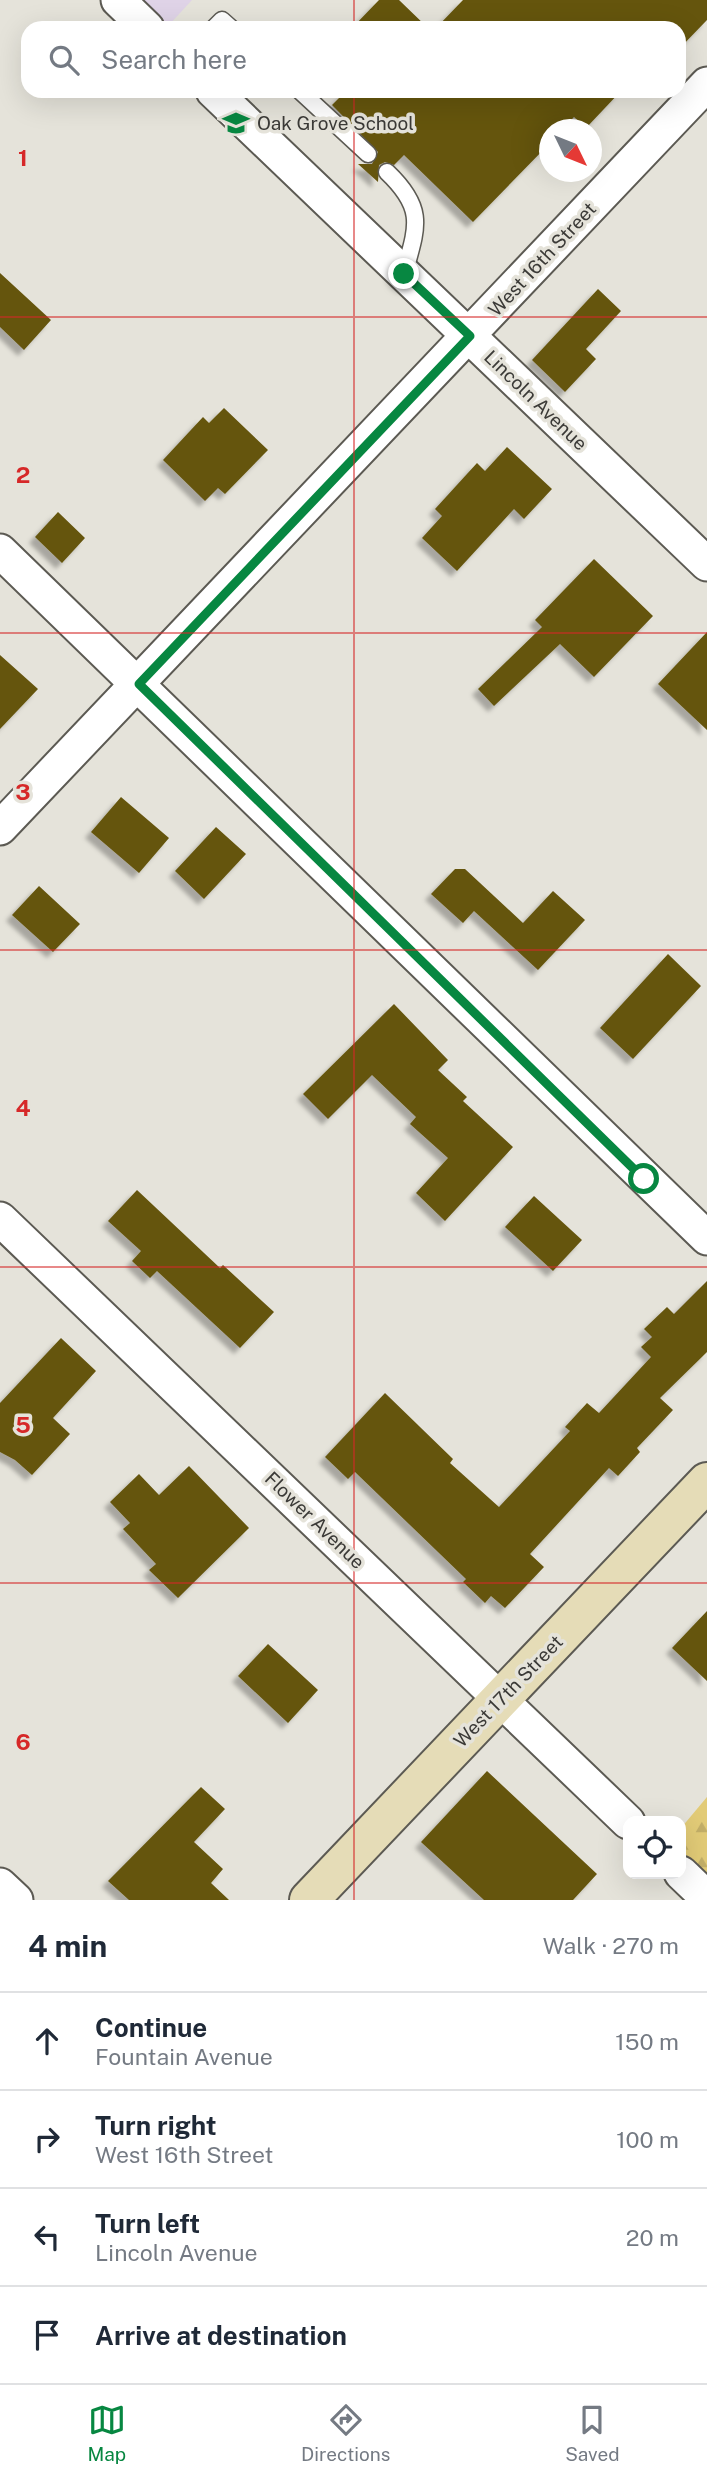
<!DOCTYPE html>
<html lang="en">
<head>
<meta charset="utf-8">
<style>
	:root { --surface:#fff; --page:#f2f2f3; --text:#1f2937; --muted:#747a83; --line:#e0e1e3; --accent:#078741 }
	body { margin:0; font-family:"Public Sans",sans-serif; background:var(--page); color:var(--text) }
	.controls { position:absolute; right:21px; bottom:21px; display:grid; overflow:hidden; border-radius:14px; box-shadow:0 7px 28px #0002 }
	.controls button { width:63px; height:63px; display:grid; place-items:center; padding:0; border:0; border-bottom:2px solid var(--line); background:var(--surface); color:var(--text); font:35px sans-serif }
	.compass { position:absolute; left:539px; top:119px; width:63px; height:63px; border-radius:50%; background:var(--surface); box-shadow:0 7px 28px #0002; rotate:133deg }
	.stop { position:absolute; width:21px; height:21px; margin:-16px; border:5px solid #078741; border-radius:50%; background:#fff }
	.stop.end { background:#078741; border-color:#fff; box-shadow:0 2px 7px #0008 }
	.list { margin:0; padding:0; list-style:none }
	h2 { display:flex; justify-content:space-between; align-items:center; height:91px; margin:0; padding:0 28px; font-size:30px }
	h2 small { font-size:23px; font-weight:400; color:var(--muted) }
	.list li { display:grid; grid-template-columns:46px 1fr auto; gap:21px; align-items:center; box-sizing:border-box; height:98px; padding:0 28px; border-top:2px solid var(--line) }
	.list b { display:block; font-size:26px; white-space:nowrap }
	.list p { margin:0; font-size:23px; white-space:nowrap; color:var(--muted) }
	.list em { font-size:23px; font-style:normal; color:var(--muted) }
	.icon { flex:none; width:38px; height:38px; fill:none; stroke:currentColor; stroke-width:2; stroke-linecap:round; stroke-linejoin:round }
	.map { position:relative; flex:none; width:707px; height:1900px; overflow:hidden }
	.search { position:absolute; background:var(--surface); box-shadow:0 7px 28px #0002; left:21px; right:21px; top:21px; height:77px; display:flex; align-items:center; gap:18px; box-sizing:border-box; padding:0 24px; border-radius:21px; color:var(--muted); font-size:26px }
	.sheet { height:483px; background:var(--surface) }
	nav { display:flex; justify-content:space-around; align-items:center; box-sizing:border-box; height:98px; border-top:2px solid var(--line); background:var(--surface); font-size:19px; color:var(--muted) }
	nav a { display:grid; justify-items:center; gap:4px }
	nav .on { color:var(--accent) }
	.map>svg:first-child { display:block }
	.commercial { fill:#dfd3e7 }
	.forest { fill:url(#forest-firs) }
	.building { fill:#65550f; filter:url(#shadow) }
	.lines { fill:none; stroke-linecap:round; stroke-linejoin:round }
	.lane-casing { stroke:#5c5a53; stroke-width:19 }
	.street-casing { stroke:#5c5a53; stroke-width:37 }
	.secondary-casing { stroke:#5c5a53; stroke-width:42 }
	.lane { stroke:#fff; stroke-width:16 }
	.street { stroke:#fff; stroke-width:33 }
	.secondary { stroke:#e5dcb7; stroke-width:38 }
	.route { stroke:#078741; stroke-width:9 }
	.grid { fill:none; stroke:#d62828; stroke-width:2; stroke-opacity:0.55 }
	.labels { text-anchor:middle; stroke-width:7; stroke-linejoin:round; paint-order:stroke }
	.poi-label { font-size:19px; fill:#3b3a37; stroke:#e5e3da; text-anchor:start }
	.street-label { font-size:19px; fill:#3b3a37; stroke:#e5e3da }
	.grid-label { font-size:23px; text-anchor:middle; font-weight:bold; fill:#d62828; stroke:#e5e3da; stroke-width:7; stroke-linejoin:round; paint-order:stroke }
</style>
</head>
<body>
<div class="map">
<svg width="707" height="1900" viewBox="0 0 707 1900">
	<defs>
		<pattern id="forest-firs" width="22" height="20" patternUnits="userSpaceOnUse" patternTransform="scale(1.75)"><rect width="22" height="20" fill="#e2cb77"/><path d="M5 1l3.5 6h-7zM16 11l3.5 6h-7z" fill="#c3af68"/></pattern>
		<filter id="shadow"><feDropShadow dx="-6" dy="6" stdDeviation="2" flood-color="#0004"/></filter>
	</defs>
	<rect width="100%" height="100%" fill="#e5e3da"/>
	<path class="commercial" d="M141,0h51l-24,26z"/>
	<path class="forest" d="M707,1797v79l-26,-26v-22z"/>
	<path class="building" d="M379,0h20l29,28h-76z
		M463,0h244v20l-28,29v-21h-243z
		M346,91h275l-35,37 -12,-11 -12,13h-12v13l-77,79 -69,-67 -10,10 -9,-3 -6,3 -1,17 -20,-18h14l6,-12 -46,-47z
		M0,273l51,47 -27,30 -24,-23z
		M598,289l23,22 -35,38 10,10 -31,33 -33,-32z
		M224,408l44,42 -43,44 -7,-6 -13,13 -42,-41 40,-43 6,6z
		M507,447l45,42 -28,30 -10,-10 -57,62 -35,-33 20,-22 -7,-7 42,-46 8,8z
		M58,512l27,26 -23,25 -27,-26z
		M594,559l59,57 -59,61 -34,-33 -66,62 -16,-17 64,-62 -7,-7z
		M707,632v98l-49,-46z
		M0,655l38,34 -38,40z
		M121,797l48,41 -30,35 -48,-41z
		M216,827l30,27 -42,45 -29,-28z
		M455,869h10l58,54 30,-32 32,29 -47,50 -64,-59 -11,12 -32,-29z
		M39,886l41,38 -27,28 -41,-37z
		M668,954l33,32 -68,73 -33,-31z
		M394,1004l54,56 -10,10 29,27 -4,4 50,46 -68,74 -29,-28 32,-35 -38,-34 6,-7 -44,-42 -44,44 -25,-25z
		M137,1190l83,78 3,-3 51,47 -34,36 -83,-77 -7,7 -18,-17 9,-10 -33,-30z
		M534,1196l48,44 -29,31 -48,-44z
		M707,1281v71l-47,46 13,12 -36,38 3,4 -22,24 -9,-8 -79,86 14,13 -39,41 -14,-12 -6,7 -22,-21 3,-3 -111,-107 -7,7 -23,-22 60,-64 68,66 -3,4 49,44 71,-76 -5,-4 22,-24 12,10 52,-56 -10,-10 11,-10 -8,-8 23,-22 7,7z
		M61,1338l35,33 -43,47 17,16 -38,41 -17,-15 -15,-8v-49z
		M189,1466l60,62 -71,70 -29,-28 7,-6 -33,-35 7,-6 -20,-21 29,-28 20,21z
		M707,1611v70l-35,-33z
		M268,1644l50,46 -30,33 -50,-47z
		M487,1771l110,103 -24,26h-89l-63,-58z
		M201,1787l24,22 -31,33 29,27 -12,14 18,17h-100l-21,-19z"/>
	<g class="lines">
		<defs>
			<path id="lane" d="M214,28l8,-8 9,8
				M300,91l68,63
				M387,172c39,37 30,55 17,102"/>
			<path id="street" d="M118,0l29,28
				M213,91l494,473
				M0,551l707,687
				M0,828l707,-744
				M0,1219l628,603
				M681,1873l26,25
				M0,1885l16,15"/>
			<path id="secondary" d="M309,1900l398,-418"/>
		</defs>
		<use href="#lane" class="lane-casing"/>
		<use href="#street" class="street-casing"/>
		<use href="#secondary" class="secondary-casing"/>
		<use href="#lane" class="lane"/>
		<use href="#street" class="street"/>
		<use href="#secondary" class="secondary"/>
	</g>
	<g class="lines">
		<path class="route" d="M404,274l66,62 -331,348 505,495"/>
	</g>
	<path class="grid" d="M354,0v28M354,91v1809M0,317h707M0,633h707M0,950h707M0,1267h707M0,1583h707"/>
	<defs>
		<symbol id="school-bare" viewBox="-9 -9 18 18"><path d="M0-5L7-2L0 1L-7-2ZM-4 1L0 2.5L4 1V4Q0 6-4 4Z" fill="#078741" stroke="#e5e3da" stroke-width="2.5" paint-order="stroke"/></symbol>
	</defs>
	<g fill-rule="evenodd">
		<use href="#school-bare" x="217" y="104" width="38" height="38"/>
	</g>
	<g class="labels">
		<g class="poi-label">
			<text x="257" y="130">Oak Grove School</text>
		</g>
		<g class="street-label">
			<text transform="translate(542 259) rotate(-47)" y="7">West 16th Street</text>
			<text transform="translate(536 400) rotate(44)" y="7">Lincoln Avenue</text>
			<text transform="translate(315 1520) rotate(44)" y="7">Flower Avenue</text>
			<text transform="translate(508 1691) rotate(-46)" y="7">West 17th Street</text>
		</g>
	</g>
	<g class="grid-label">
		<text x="23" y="166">1</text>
		<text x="23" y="483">2</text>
		<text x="23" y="800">3</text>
		<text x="23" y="1116">4</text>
		<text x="23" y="1433">5</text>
		<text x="23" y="1750">6</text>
	</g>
</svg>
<div class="controls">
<button><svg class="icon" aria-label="locate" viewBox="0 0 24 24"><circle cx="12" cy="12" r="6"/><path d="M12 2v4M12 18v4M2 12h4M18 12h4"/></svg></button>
</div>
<svg class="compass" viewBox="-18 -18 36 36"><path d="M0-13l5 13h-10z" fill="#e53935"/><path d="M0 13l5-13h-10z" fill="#747a83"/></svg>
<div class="stop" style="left:644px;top:1179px"></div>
<div class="stop end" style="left:404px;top:274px"></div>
<div class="search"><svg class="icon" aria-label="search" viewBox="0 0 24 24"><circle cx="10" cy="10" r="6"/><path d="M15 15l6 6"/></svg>Search here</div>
</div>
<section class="sheet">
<h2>4 min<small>Walk · 270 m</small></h2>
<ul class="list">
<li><svg class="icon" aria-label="ahead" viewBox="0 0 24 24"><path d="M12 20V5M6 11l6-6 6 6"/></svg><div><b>Continue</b><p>Fountain Avenue</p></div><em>150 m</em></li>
<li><svg class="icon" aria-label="right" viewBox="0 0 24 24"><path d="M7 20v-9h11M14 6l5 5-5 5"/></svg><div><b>Turn right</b><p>West 16th Street</p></div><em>100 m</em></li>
<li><svg class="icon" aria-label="left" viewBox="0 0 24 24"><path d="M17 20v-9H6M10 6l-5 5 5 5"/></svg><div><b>Turn left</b><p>Lincoln Avenue</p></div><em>20 m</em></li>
<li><svg class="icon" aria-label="arrive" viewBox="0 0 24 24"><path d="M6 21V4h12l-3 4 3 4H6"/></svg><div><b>Arrive at destination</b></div></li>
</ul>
</section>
<nav>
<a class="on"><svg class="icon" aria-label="map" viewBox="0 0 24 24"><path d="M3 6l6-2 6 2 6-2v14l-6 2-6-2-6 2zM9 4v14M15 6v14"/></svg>Map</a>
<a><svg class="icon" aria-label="directions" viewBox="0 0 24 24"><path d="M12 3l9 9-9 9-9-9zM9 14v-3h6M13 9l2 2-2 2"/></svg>Directions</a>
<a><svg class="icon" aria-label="saved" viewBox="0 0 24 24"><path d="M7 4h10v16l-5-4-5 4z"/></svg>Saved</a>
</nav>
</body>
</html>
